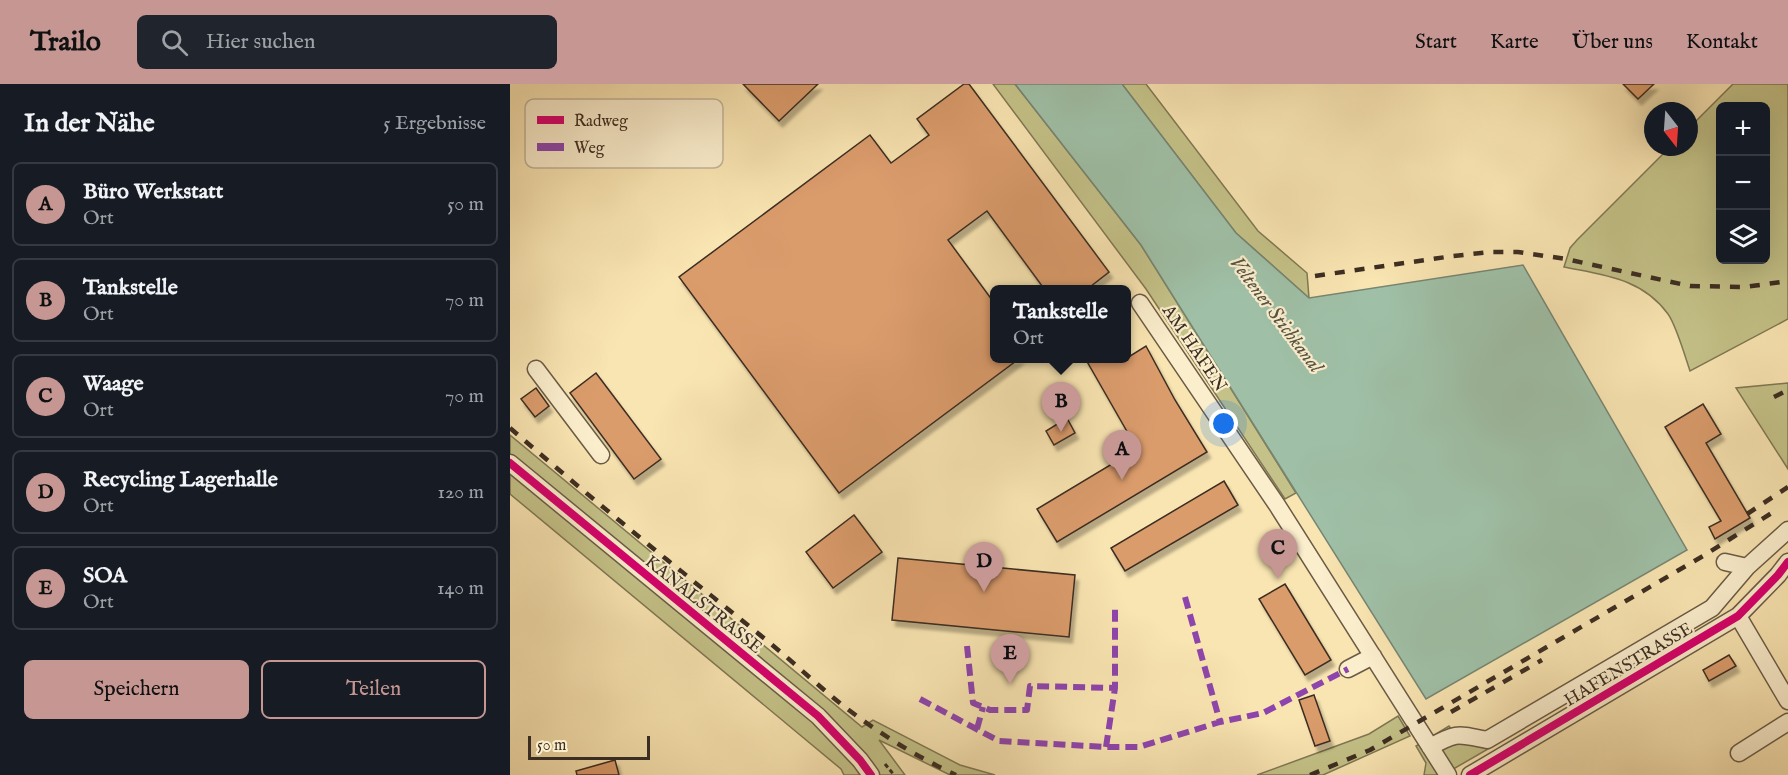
<!DOCTYPE html>
<html lang="de">
<head>
<meta charset="utf-8">
<style>
	:root { --surface:#171b24; --page:#20242c; --text:#f1f3f6; --muted:#9ea1a6; --line:#363941; --accent:#c59692 }
	body { margin:0; font-family:"IM FELL English",serif; background:var(--page); color:var(--text) }
	.controls { position:absolute; right:18px; top:18px; display:grid; overflow:hidden; border-radius:9px; box-shadow:0 6px 24px #0002 }
	.controls button { width:54px; height:54px; display:grid; place-items:center; padding:0; border:0; border-bottom:2px solid var(--line); background:var(--surface); color:var(--text); font:30px sans-serif }
	.compass { position:absolute; left:1134px; top:18px; width:54px; height:54px; border-radius:50%; background:var(--surface); box-shadow:0 6px 24px #0002; rotate:163deg }
	.scale { position:absolute; left:18px; bottom:15px; width:122px; box-sizing:border-box; padding-left:6px; border:3px solid #3c2d22; border-top:0; font-size:16px; line-height:21px; white-space:nowrap; color:#3c2d22; -webkit-text-stroke:4px #fbeecd; paint-order:stroke }
	.you { position:absolute; left:714px; top:340px; width:21px; height:21px; margin:-15px; border:4px solid #fff; border-radius:50%; background:#1a73e8; box-shadow:0 0 0 9px #1a73e833 }
	.badge { display:grid; place-items:center; width:39px; height:39px; border-radius:50%; background:var(--accent); color:#111; font-size:20px; font-weight:700 }
	.pin { position:absolute; translate:-50% -50px; filter:drop-shadow(0 2px 3px #0008) }
	.pin::after { content:''; position:absolute; top:32px; width:21px; height:18px; background:inherit; clip-path:polygon(0 0,100% 0,50% 100%) }
	.popup { position:absolute; left:480px; top:201px; width:141px; height:78px; box-sizing:border-box; display:grid; place-content:center; border-radius:9px; background:var(--surface); filter:drop-shadow(0 2px 4px #0005); font-size:20px; white-space:nowrap; color:var(--muted) }
	.popup b { font-size:22px; color:var(--text) }
	.popup::after { content:''; position:absolute; left:50%; top:100%; margin-left:-12px; border:12px solid transparent; border-top-color:var(--surface) }
	.list { margin:0; padding:0; list-style:none }
	h2 { display:flex; justify-content:space-between; align-items:center; height:78px; margin:0; padding:0 24px; font-size:26px }
	h2 small { font-size:20px; font-weight:400; color:var(--muted) }
	.list li { display:grid; grid-template-columns:39px 1fr auto; gap:18px; align-items:center; box-sizing:border-box; height:84px; margin:0 12px 12px; padding:0 12px; border:2px solid var(--line); border-radius:9px }
	.list b { display:block; font-size:22px; white-space:nowrap }
	.list p { margin:0; font-size:20px; white-space:nowrap; color:var(--muted) }
	.list em { font-size:20px; font-style:normal; color:var(--muted) }
	.actions { display:flex; gap:12px; padding:18px 24px }
	.actions a { flex:1; padding:14px 0; border:2px solid var(--accent); border-radius:9px; text-align:center; font-size:21px; color:var(--accent) }
	.actions .main { background:var(--accent); color:#111 }
	.icon { flex:none; width:33px; height:33px; fill:none; stroke:currentColor; stroke-width:2; stroke-linecap:round; stroke-linejoin:round }
	.map { position:relative; flex:none; width:1278px; height:691px; overflow:hidden }
	header { display:flex; align-items:center; gap:36px; box-sizing:border-box; height:84px; padding:0 30px; background:var(--accent); color:#111 }
	header strong { font-size:28px }
	nav { display:flex; gap:33px; margin-inline-start:auto; font-size:21px }
	.search { width:420px; height:54px; background:var(--page); display:flex; align-items:center; gap:15px; box-sizing:border-box; padding:0 21px; border-radius:9px; color:var(--muted); font-size:22px }
	main { display:flex }
	aside { flex:1; background:var(--surface) }
	.map>svg:first-child { display:block }
	.green { fill:#c4c288; stroke:#807855; stroke-width:1.5; fill-rule:evenodd }
	.water { fill:#9fc0a7; stroke:#778572; stroke-width:1.5 }
	.building { fill:#db9c6c; stroke:#3c2d22; stroke-width:1.5; filter:url(#shadow) }
	.lines { fill:none; stroke-linecap:round; stroke-linejoin:round }
	.minor-casing { stroke:#6b5b46; stroke-width:19 }
	.path { stroke:#3c2d22; stroke-width:3; stroke-dasharray:4.5 3; stroke-linecap:butt }
	.minor { stroke:#fbeecd; stroke-width:16 }
	.rail { stroke:#3c2d22; stroke-width:4.5; stroke-dasharray:10 10; stroke-linecap:butt }
	.quiet { stroke:#8e44ad; stroke-width:6; stroke-dasharray:12 6; stroke-linecap:butt }
	.cycleway-casing { stroke:#fbeecd; stroke-width:11 }
	.cycleway { stroke:#d6006c; stroke-width:8 }
	.labels { text-anchor:middle; stroke-width:4.5; stroke-linejoin:round; paint-order:stroke }
	.street-label { font-size:18px; fill:#3c2d22; stroke:#fbeecd }
	.water-label { font-size:20px; font-style:italic; fill:#555243; stroke:#fbeecd }
	.key { fill:#fbeecd; stroke:#c2b49a; stroke-width:1.5 }
	.key-label { font-size:16px; fill:#3c2d22 }
</style>
</head>
<body>
<header>
<strong>Trailo</strong>
<div class="search"><svg class="icon" aria-label="search" viewBox="0 0 24 24"><circle cx="10" cy="10" r="6"/><path d="M15 15l6 6"/></svg>Hier suchen</div>
<nav><a>Start</a><a>Karte</a><a>Über uns</a><a>Kontakt</a></nav>
</header>
<main>
<aside>
<h2>In der Nähe<small>5 Ergebnisse</small></h2>
<ul class="list">
<li><span class="badge">A</span><div><b>Büro Werkstatt</b><p>Ort</p></div><em>50 m</em></li>
<li><span class="badge">B</span><div><b>Tankstelle</b><p>Ort</p></div><em>70 m</em></li>
<li><span class="badge">C</span><div><b>Waage</b><p>Ort</p></div><em>70 m</em></li>
<li><span class="badge">D</span><div><b>Recycling Lagerhalle</b><p>Ort</p></div><em>120 m</em></li>
<li><span class="badge">E</span><div><b>SOA</b><p>Ort</p></div><em>140 m</em></li>
</ul>
<div class="actions"><a class="main">Speichern</a><a>Teilen</a></div>
</aside>
<div class="map">
<svg width="1278" height="691" viewBox="0 0 1278 691">
	<defs>
		<filter id="shadow"><feDropShadow dx="3.5" dy="6" stdDeviation="1.5" flood-color="#0004"/></filter>
	</defs>
	<rect width="100%" height="100%" fill="#f9e5b2"/>
	<filter id="stains"><feTurbulence type="fractalNoise" baseFrequency=".00333" numOctaves="4"/><feColorMatrix values="0 0 0 0 .2 0 0 0 0 .09 0 0 0 0 .02 0 0 0 .5 -.17"/></filter>
	<radialGradient id="worn" r=".72"><stop offset=".6" stop-color="#630" stop-opacity="0"/><stop offset="1" stop-color="#630" stop-opacity=".3"/></radialGradient>
	<path class="green" d="M483,0h22l126,161 155,248 -11,6 -139,-210z
		M612,0h24l112,147 49,42 2,25 -73,-65z
		M1223,0h55v235l-98,52c-5,-15 -14,-46 -22,-57 -26,-36 -65,-39 -104,-47l6,-19 7,-8 93,-93h19v-19zM1210,22h46v154h-46z
		M1278,299v86l-52,-81z
		M0,351l352,292 11,-7 87,45 35,10h-45l-71,-35 26,35h-61l-3,-6 -331,-275z
		M888,632l12,20 -87,39h-66l112,-41z
		M939,642l10,15 29,8 -45,26h-19l2,-12 -10,-17z"/>
	<path class="water" d="M505,0h107l114,149 73,65 214,-33 164,285 -261,149 -285,-454z"/>
	<path class="building" d="M233,0h75l-39,37z
		M454,0h5l140,188 -23,18h-41l-58,-79 -39,29 47,64v54h25l-181,135 -160,-216 191,-142 21,28 38,-28 -12,-16z
		M1113,0h31l-16,15z
		M636,262l29,54 32,52 -150,90 -20,-33 100,-60 -52,-91h42z
		M86,289l65,86 -27,20 -64,-86z
		M26,304l13,18 -14,11 -14,-18z
		M1193,320l18,30 -15,9 44,75 -35,21 -6,-12 12,-6 -56,-94z
		M557,334l8,15 -21,12 -8,-14z
		M714,397l14,24 -113,66 -14,-23z
		M344,431l28,37 -49,36 -27,-36z
		M388,474l177,17 -6,62 -177,-17z
		M775,500l46,76 -26,15 -46,-76z
		M1219,571l7,11 -27,15 -6,-11z
		M804,611l16,46 -15,5 -16,-46z
		M105,676l4,15h-42l-1,-4z"/>
	<g class="lines">
		<defs>
			<path id="minor" d="M630,219l137,202 171,270
				M26,285l65,86
				M0,379l308,253 42,44 11,15
				M1215,478l22,5 41,-37
				M1228,532l50,85
				M838,585l25,-13
				M920,663c27,-15 27,-13 57,-7l225,-132 35,-41
				M1229,669l49,-31
				M960,691l268,-159 40,-41 10,-13"/>
		</defs>
		<use href="#minor" class="minor-casing"/>
		<path class="path" d="M375,680l9,11"/>
		<use href="#minor" class="minor"/>
		<path class="rail" d="M805,192l138,-20 38,-4h27l48,7 124,27 55,1 43,-6
			M1264,313l14,-7
			M0,344c83,72 169,142 255,211 26,21 50,44 76,65 36,28 74,52 115,71
			M1237,430l41,-27
			M941,628l91,-52
			M800,691l60,-25 333,-194 75,-47"/>
		<path class="quiet" d="M675,513l35,125
			M457,562l6,57 17,7h37l3,-24 85,2
			M410,615l79,42 107,6h33l81,-25 43,-9 85,-44
			M467,645l6,-22
			M596,663l9,-59v-81"/>
		<defs>
			<path id="cycleway" d="M0,379l308,253 42,44 11,15
				M960,691l268,-159 40,-41 10,-13"/>
		</defs>
		<use href="#cycleway" class="cycleway-casing"/>
		<use href="#cycleway" class="cycleway"/>
	</g>
	<g class="labels">
		<g class="street-label">
			<text transform="translate(685 264) rotate(56)" y="6">AM HAFEN</text>
			<text transform="translate(194 520) rotate(39)" y="6">KANALSTRASSE</text>
			<text transform="translate(1118 580) rotate(-31)" y="6">HAFENSTRASSE</text>
		</g>
		<g class="water-label">
			<text transform="translate(767 230) rotate(53)" y="7">Veltener Stichkanal</text>
		</g>
	</g>
	<rect x="15" y="15" width="198" height="69" rx="9" class="key"/>
	<rect x="27" y="32" width="27" height="8" fill="#d6006c"/>
	<rect x="27" y="59" width="27" height="8" fill="#8e44ad"/>
	<g class="key-label">
		<text x="64" y="42">Radweg</text>
		<text x="64" y="69">Weg</text>
	</g>
	<rect width="100%" height="100%" filter="url(#stains)"/>
	<rect width="100%" height="100%" fill="url(#worn)"/>
</svg>
<div class="controls">
<button>+</button>
<button>−</button>
<button><svg class="icon" aria-label="layers" viewBox="0 0 24 24"><path d="M12 4l9 5-9 5-9-5zM3 14l9 5 9-5"/></svg></button>
</div>
<svg class="compass" viewBox="-18 -18 36 36"><path d="M0-13l5 13h-10z" fill="#e53935"/><path d="M0 13l5-13h-10z" fill="#9ea1a6"/></svg>
<div class="scale">50 m</div>
<div class="you"></div>
<div class="pin badge" style="left:612px;top:396px">A</div>
<div class="pin badge" style="left:551px;top:348px">B</div>
<div class="popup"><b>Tankstelle</b>Ort</div>
<div class="pin badge" style="left:768px;top:495px">C</div>
<div class="pin badge" style="left:474px;top:508px">D</div>
<div class="pin badge" style="left:500px;top:600px">E</div>
</div>
</main>
</body>
</html>
